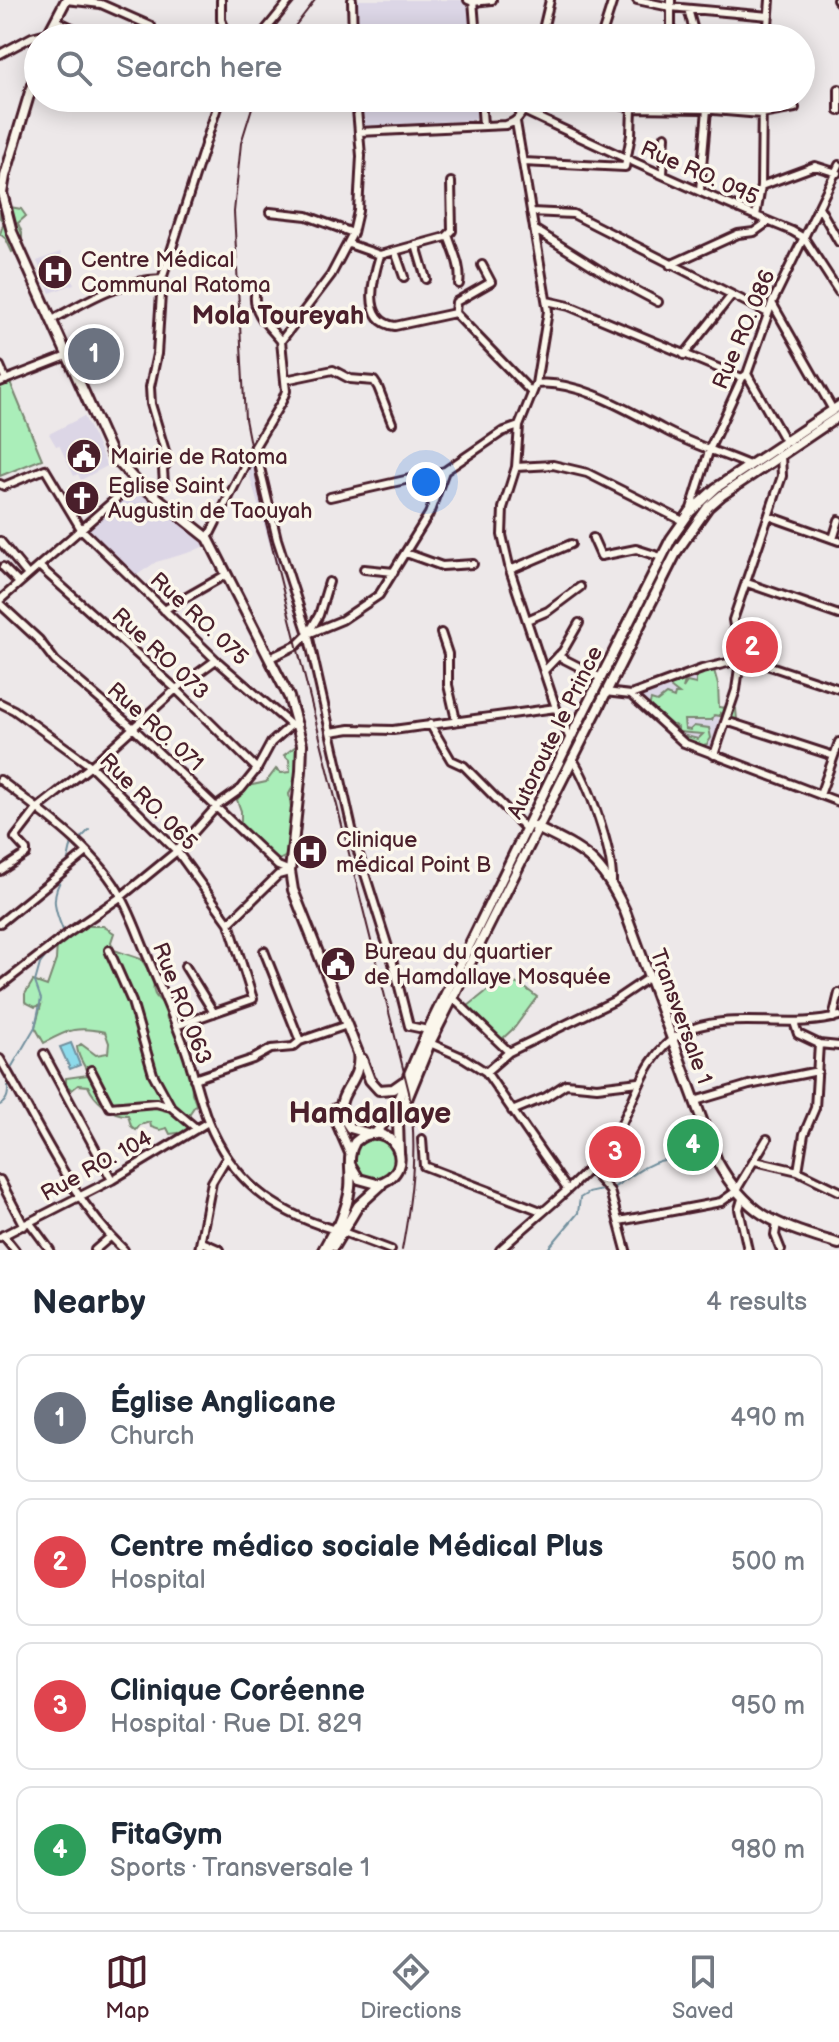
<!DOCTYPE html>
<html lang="en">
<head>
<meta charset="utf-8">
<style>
	:root { --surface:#fff; --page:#f2f2f3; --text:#1f2937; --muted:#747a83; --line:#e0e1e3; --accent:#4a1f2b }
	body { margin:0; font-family:"Balsamiq Sans",sans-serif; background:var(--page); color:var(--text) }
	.you { position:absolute; left:426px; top:482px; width:28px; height:28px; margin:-20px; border:6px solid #fff; border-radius:50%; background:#1a73e8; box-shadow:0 0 0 12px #1a73e833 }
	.badge { display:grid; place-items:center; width:52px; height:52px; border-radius:50%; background:var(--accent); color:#fff; font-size:26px; font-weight:700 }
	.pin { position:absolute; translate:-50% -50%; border:4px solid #fff; box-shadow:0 2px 8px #0006 }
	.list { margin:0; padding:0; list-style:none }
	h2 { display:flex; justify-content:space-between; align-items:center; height:104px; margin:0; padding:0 32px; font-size:34px }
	h2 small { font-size:26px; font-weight:400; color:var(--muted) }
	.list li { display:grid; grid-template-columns:52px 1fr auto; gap:24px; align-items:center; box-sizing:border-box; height:128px; margin:0 16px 16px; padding:0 16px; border:2px solid var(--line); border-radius:16px }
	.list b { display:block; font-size:30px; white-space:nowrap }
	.list p { margin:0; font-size:26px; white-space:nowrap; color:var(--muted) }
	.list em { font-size:26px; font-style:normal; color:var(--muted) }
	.icon { flex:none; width:44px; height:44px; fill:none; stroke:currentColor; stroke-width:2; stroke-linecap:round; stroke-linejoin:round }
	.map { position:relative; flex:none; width:839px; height:1250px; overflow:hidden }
	.search { position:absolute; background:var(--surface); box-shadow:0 4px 20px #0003; left:24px; right:24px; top:24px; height:88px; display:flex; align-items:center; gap:20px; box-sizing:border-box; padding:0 28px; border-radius:44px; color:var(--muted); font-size:30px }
	.sheet { height:680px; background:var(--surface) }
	nav { display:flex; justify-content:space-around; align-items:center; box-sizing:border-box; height:112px; border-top:2px solid var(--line); background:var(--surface); font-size:22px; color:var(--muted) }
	nav a { display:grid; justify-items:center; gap:4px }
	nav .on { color:var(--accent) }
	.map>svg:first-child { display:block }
	.built { fill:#dcd6e6 }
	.green { fill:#aaeeb9; stroke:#7a8672; stroke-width:2 }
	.water { fill:#8ddbeb; stroke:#72909e; stroke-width:2 }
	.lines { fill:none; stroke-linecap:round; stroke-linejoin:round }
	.stream { stroke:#72909e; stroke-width:2 }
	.minor-casing { stroke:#4a1f2b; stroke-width:12 }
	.major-casing { stroke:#4a1f2b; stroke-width:14 }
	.minor { stroke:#fbf7ec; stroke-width:6 }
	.major { stroke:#fbf7ec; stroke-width:8 }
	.rail { stroke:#4a1f2b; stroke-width:2 }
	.labels { text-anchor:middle; stroke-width:7; stroke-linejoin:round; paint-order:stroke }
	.street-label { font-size:22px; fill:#4a1f2b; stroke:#fbf7ec }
	.poi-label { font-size:22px; fill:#4a1f2b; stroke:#fbf7ec; text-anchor:start }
	.quarter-label { font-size:26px; font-weight:bold; fill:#4a1f2b; stroke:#fbf7ec }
	.district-label { font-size:30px; font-weight:bold; fill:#4a1f2b; stroke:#fbf7ec }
</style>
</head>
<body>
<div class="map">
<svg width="839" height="1250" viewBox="0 0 839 1250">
	<rect width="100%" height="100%" fill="#ede8e9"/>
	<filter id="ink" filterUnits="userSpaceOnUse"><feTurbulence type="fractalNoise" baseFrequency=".0125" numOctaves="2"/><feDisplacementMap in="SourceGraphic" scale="16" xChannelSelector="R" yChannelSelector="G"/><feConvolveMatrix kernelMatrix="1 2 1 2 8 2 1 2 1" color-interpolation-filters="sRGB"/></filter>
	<g filter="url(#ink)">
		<path class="built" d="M357,0h105l6,7 3,31h-114z
			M360,98h116l2,17 -4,5 -110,6 -3,-3z
			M60,252l14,32 -24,9 -13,-32z
			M84,416l23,50 -26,14 -3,-6 -4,2 -15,-31 -3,1 -7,-12z
			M258,447l30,114 -12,5 -29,-99z
			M136,487l11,5 59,46 3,6 -18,8 -35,10 -22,15 -51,-47z
			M712,669l9,63 -9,20 -29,-13 -44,-41z"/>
		<path class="green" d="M7,202l3,5 11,2 5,7 -8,7 4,10v14l-10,5 -6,-13 -6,-5 4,-12 -4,-4v-14z
			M10,382l32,77 -42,17v-89z
			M709,669l5,1 4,15 1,22 17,2 1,11 -4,1 -13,-8v3l-6,-1 -2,5h-28l1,9 5,1 4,-4 15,2 2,10 -4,6 -10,3 -19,-10 4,-2 16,4 5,-5 -25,-2v-5l-4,-2 -5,4 -22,-16 4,-13 6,2 9,-7 8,3 1,-4h4l-9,-7 2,-5 10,-4 3,3 -2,7 4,-6 9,2v-11z
			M296,746l4,3 -4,32 -7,13 4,25 -4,17 2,8 -6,13 -6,3 -38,-29v-20l-4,-11 11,-14 18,-4 10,-13 5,4 9,-1 -1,-12 -5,-5z
			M83,926h20l11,7 -3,9 3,8 27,9 14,21c-4,12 0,17 10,25l2,14 7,6 17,50 1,18 4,11 -6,9 -3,27 -10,-2 1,-5 -8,1 -3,-6 -7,2 -9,-3 -1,-5 -10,3 -4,5 -5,-4 -3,-11c-16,1 -34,-15 -40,-29l-10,-1 -6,5 -6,-5v-7l22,-3c-3,-11 -10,-16 -11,-28l4,-3 15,11 12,-2 1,-10 -4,-11c-27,-6 -36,-3 -61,11l-9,-16 6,-22 -6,2 -10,-5v-8l8,-13 14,5 9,-26 1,-17z
			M510,981l14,6 13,10 -22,30 -15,14 -32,-35 29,-23 7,4z
			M353 1158a22 22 0 1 1 44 0a22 22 0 1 1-44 0Z"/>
		<path class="water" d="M71,1043l9,22 -10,4 -10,-22z"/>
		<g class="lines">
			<path class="stream" d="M81,838l8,-8
				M68,860l4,-18
				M63,930c-9,-21 -13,-35 1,-55
				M11,1068l24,-41 6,-28 -6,-17 5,-18 10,-13
				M0,1105c10,-6 8,-15 8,-25
				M613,1188c38,-25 45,-36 92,-24
				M547,1250l31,-37 2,-15 8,-5 14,-3"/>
			<defs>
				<path id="minor" d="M66,0l35,4 50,22
					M221,0v20l8,18
					M352,0l1,38
					M468,0l5,2 19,-2
					M473,0l3,38
					M637,0l33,7 99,9
					M837,0l2,2
					M688,9l8,29
					M55,20l38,18
					M259,38l31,-38
					M541,38l9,-38
					M601,38l12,-38
					M671,38v-38
					M767,38l3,-38
					M0,54l32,-17 15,-4
					M839,89v22
					M481,98l2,27
					M591,98l41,10 70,1 59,5 34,-6
					M524,111c89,42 178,83 268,120l12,7 35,54
					M516,122l32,189 -12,73 -17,42 -3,41 -13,41 -1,27 8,35 46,138 14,31
					M359,132l147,-7c14,-4 17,-13 21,-27
					M523,162l102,5 6,-32 1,-27
					M663,174l2,-38
					M761,186l54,-20 22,7
					M700,190l7,-81
					M819,207l20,35
					M270,212l37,4 46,17
					M531,212l42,2 195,99
					M756,216l5,-30 1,-88
					M534,229l75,47 49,26
					M448,235c5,16 14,32 11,49
					M349,244l31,11 66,-18 6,-6 -1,-49
					M416,245l10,34
					M395,251l9,26
					M380,255c-6,20 -20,66 15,71l60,-13 77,80
					M670,265l68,-31 16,-2 14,-10
					M255,295c-2,19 15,32 26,46
					M547,301l22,5 173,72
					M772,303l61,107
					M455,313l1,-11 35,-20 -9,-17
					M52,320c36,-20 68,-40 110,-41
					M684,355l47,-59
					M0,366l6,14
					M747,374l38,67
					M285,380l48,-10 17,9 24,2 4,6 14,36
					M0,382l67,-26
					M536,384c40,-5 93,27 127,45 27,15 58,24 86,36
					M255,447l22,92 31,95 47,208 38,121 16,63 19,4
					M516,467l37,-2 34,8 96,48
					M0,484l4,2 41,-17 36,60 135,131 75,65h7
					M152,494l12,-10 -1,-15 5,-8 -17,-57 -1,-17 7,-33 5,-75 58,-181
					M330,497l115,-26 57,-39 17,-6
					M690,512l20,-64 32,-70 5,-4 25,-71 67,-138
					M769,516l70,25
					M208,538l43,-85 31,-52 4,-10 -5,-50 50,-66 22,-42 5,-22 3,-55 -5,-58
					M593,538l8,18 35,-7 25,8
					M833,539l6,-19
					M0,541l28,34
					M406,553l36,13 31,-2
					M39,566l137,123 81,80
					M3,567l16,16
					M364,569l30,3
					M510,570l61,-26
					M747,583l92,32
					M0,600l136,-119
					M0,604l39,36 16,21 77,66 146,139 12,5
					M164,610l63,-36
					M527,620l21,-9 32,-24
					M441,633l7,21v31l8,35
					M308,634l11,-19 10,-33
					M558,656l43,22
					M270,658l27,-13 11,-11 34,-14 37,-25 50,-81 16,-43
					M544,671l19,-20 16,-28
					M605,692l26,3 71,-26 38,-9 15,1 84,28
					M631,695l53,48 155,59
					M0,703l14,7 77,56 86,85 52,72 24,76 -77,27
					M726,721l108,35
					M430,724l21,36 13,6 62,63
					M331,732l19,-3 43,1 163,-22
					M714,755l22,-65 4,-30 -7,-40 49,-144 -1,-21
					M572,758c17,25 41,94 40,124
					M0,780c42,32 98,71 122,118 11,20 18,42 27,62 12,30 26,60 37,91 8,23 13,47 22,70 24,59 64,90 124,108
					M820,795l19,-53
					M0,871l26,-17v-4l-11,-12 23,-30 53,-42 85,-77 40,-29
					M0,923l87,-71
					M229,923l49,-48 11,-3
					M109,950l23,52 21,72 18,33
					M264,951l36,90
					M185,966l29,47
					M0,986l67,-52 55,-38 55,-45 40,-45 24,-17 16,-20 14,-26 20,-18
					M453,998l56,54
					M833,1018l6,-25
					M794,1022l4,12 21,10 20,2
					M430,1043l34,15 22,14 81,117
					M44,1054l68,126
					M0,1059c38,64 70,139 124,191
					M91,1070l19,37 46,-4 15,4 26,22
					M486,1072l23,-20 105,-51 34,-23
					M194,1079l59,-20 18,-10 22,-2 7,-6 47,-16
					M695,1101l54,-16 69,-14
					M512,1111l34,-14 20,-13 31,3 42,-5
					M422,1139l2,27 117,45
					M755,1161l43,10 41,20
					M589,1168l21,23 16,59
					M798,1171l6,-37 11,-26 4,-64
					M0,1180l24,46
					M742,1199l-3,10 9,41
					M619,1221l102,-19 14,-10 32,-53
					M30,1223l20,27
					M777,1223l-2,12 6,15
					M343,1232l48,18
					M3,1235l12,15
					M0,1237l112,-57 96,-58
					M202,1242l18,8
					M95,1250l15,-13
					M199,1250l13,-68 15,-25
					M322,1250l13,-24
					M500,1250c35,-33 76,-63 106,-101 29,-36 32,-92 76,-116 44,-24 109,-2 157,-17"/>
				<path id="major" d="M46,38l20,-38
					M38,65l-33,111 -3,17 10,39 100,223 24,26 72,57 81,159 13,47 -1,27 -11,100 3,19 65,163c4,27 -18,36 -18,60l10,15 21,6
					M533,826c51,25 67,31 92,85l92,250c32,58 62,64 122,83
					M362,1059l8,21 9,10 14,-1 10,-7
					M335,1109l2,14 13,30
					M375,1134l18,-23 35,-81 142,-291 101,-200 19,-27 26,-24 123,-82
					M399,1153l-1,-32 32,-78 247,-492 31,-44 14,-12 117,-79
					M334,1246l24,-40 23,-21
					M327,1250c10,-20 20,-40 23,-62 2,-17 -4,-31 5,-46 35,-30 68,29 22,42l-18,-5 -9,-15"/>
			</defs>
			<use href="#minor" class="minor-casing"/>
			<use href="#major" class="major-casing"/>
			<use href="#minor" class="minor"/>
			<use href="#major" class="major"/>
			<path class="rail" d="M286,38l29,-38
				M255,98l-14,45 -7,69 11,207 18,92 146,581c9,54 3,104 -7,158"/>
		</g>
	</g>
	<defs>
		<symbol id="hospital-disc" viewBox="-11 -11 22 22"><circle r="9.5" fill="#4a1f2b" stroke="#fbf7ec"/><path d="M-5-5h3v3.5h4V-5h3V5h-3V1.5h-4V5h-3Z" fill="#fff"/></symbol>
		<symbol id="civic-disc" viewBox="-11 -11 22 22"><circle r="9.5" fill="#4a1f2b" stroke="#fbf7ec"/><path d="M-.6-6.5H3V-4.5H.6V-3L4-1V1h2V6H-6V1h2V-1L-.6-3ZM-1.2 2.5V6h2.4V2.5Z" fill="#fff"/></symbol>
		<symbol id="church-disc" viewBox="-11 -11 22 22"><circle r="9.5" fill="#4a1f2b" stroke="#fbf7ec"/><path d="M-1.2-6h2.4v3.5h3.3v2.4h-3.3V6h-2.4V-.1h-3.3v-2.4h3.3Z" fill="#fff"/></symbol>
	</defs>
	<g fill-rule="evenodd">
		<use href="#hospital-disc" x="35" y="252" width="40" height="40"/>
		<use href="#civic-disc" x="64" y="436" width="40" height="40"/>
		<use href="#church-disc" x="62" y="478" width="40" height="40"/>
		<use href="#hospital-disc" x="290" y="832" width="40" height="40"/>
		<use href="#civic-disc" x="318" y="944" width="40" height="40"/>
	</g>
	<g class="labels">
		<g class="street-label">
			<text transform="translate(700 172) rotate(24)" y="8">Rue RO. 095</text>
			<text transform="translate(743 329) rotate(-67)" y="8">Rue RO. 086</text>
			<text transform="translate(200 618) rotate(43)" y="8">Rue RO. 075</text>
			<text transform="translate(161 653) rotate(43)" y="8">Rue RO 073</text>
			<text transform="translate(156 726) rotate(42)" y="8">Rue RO. 071</text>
			<text transform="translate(554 732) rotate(-64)" y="8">Autoroute le Prince</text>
			<text transform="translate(149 801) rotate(45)" y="8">Rue RO. 065</text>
			<text transform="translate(183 1003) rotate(69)" y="8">Rue RO. 063</text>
			<text transform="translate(682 1016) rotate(70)" y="8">Transversale 1</text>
			<text transform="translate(96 1165) rotate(-29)" y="8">Rue RO. 104</text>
		</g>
		<g class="poi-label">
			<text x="81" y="267">Centre Médical<tspan x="81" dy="25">Communal Ratoma</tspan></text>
			<text x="110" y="464">Mairie de Ratoma</text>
			<text x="108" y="493">Eglise Saint<tspan x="108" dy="25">Augustin de Taouyah</tspan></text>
			<text x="336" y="847">Clinique<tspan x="336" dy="25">médical Point B</tspan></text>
			<text x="364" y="959">Bureau du quartier<tspan x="364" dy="25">de Hamdallaye Mosquée</tspan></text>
		</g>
		<g class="quarter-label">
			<text x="278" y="324">Mola Toureyah</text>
		</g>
		<g class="district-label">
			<text x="370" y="1123">Hamdallaye</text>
		</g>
	</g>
</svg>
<div class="you"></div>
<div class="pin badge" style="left:94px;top:354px;background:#6b7280">1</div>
<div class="pin badge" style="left:752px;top:647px;background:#e0444e">2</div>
<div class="pin badge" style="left:615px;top:1152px;background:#e0444e">3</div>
<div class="pin badge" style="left:693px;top:1145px;background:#2e9e5b">4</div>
<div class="search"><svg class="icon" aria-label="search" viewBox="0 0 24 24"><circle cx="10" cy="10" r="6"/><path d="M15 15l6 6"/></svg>Search here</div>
</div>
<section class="sheet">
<h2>Nearby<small>4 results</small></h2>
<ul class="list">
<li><span class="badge" style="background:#6b7280">1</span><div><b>Église Anglicane</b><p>Church</p></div><em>490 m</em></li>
<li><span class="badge" style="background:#e0444e">2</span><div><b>Centre médico sociale Médical Plus</b><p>Hospital</p></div><em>500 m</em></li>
<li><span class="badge" style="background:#e0444e">3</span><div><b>Clinique Coréenne</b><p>Hospital · Rue DI. 829</p></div><em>950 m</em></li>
<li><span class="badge" style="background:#2e9e5b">4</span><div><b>FitaGym</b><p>Sports · Transversale 1</p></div><em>980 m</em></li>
</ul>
</section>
<nav>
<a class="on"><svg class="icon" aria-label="map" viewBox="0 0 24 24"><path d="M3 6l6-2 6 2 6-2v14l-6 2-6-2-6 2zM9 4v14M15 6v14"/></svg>Map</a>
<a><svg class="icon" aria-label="directions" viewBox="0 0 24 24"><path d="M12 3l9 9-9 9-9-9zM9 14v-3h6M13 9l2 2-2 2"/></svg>Directions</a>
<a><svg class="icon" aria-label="saved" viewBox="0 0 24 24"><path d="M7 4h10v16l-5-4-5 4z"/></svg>Saved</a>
</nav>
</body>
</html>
